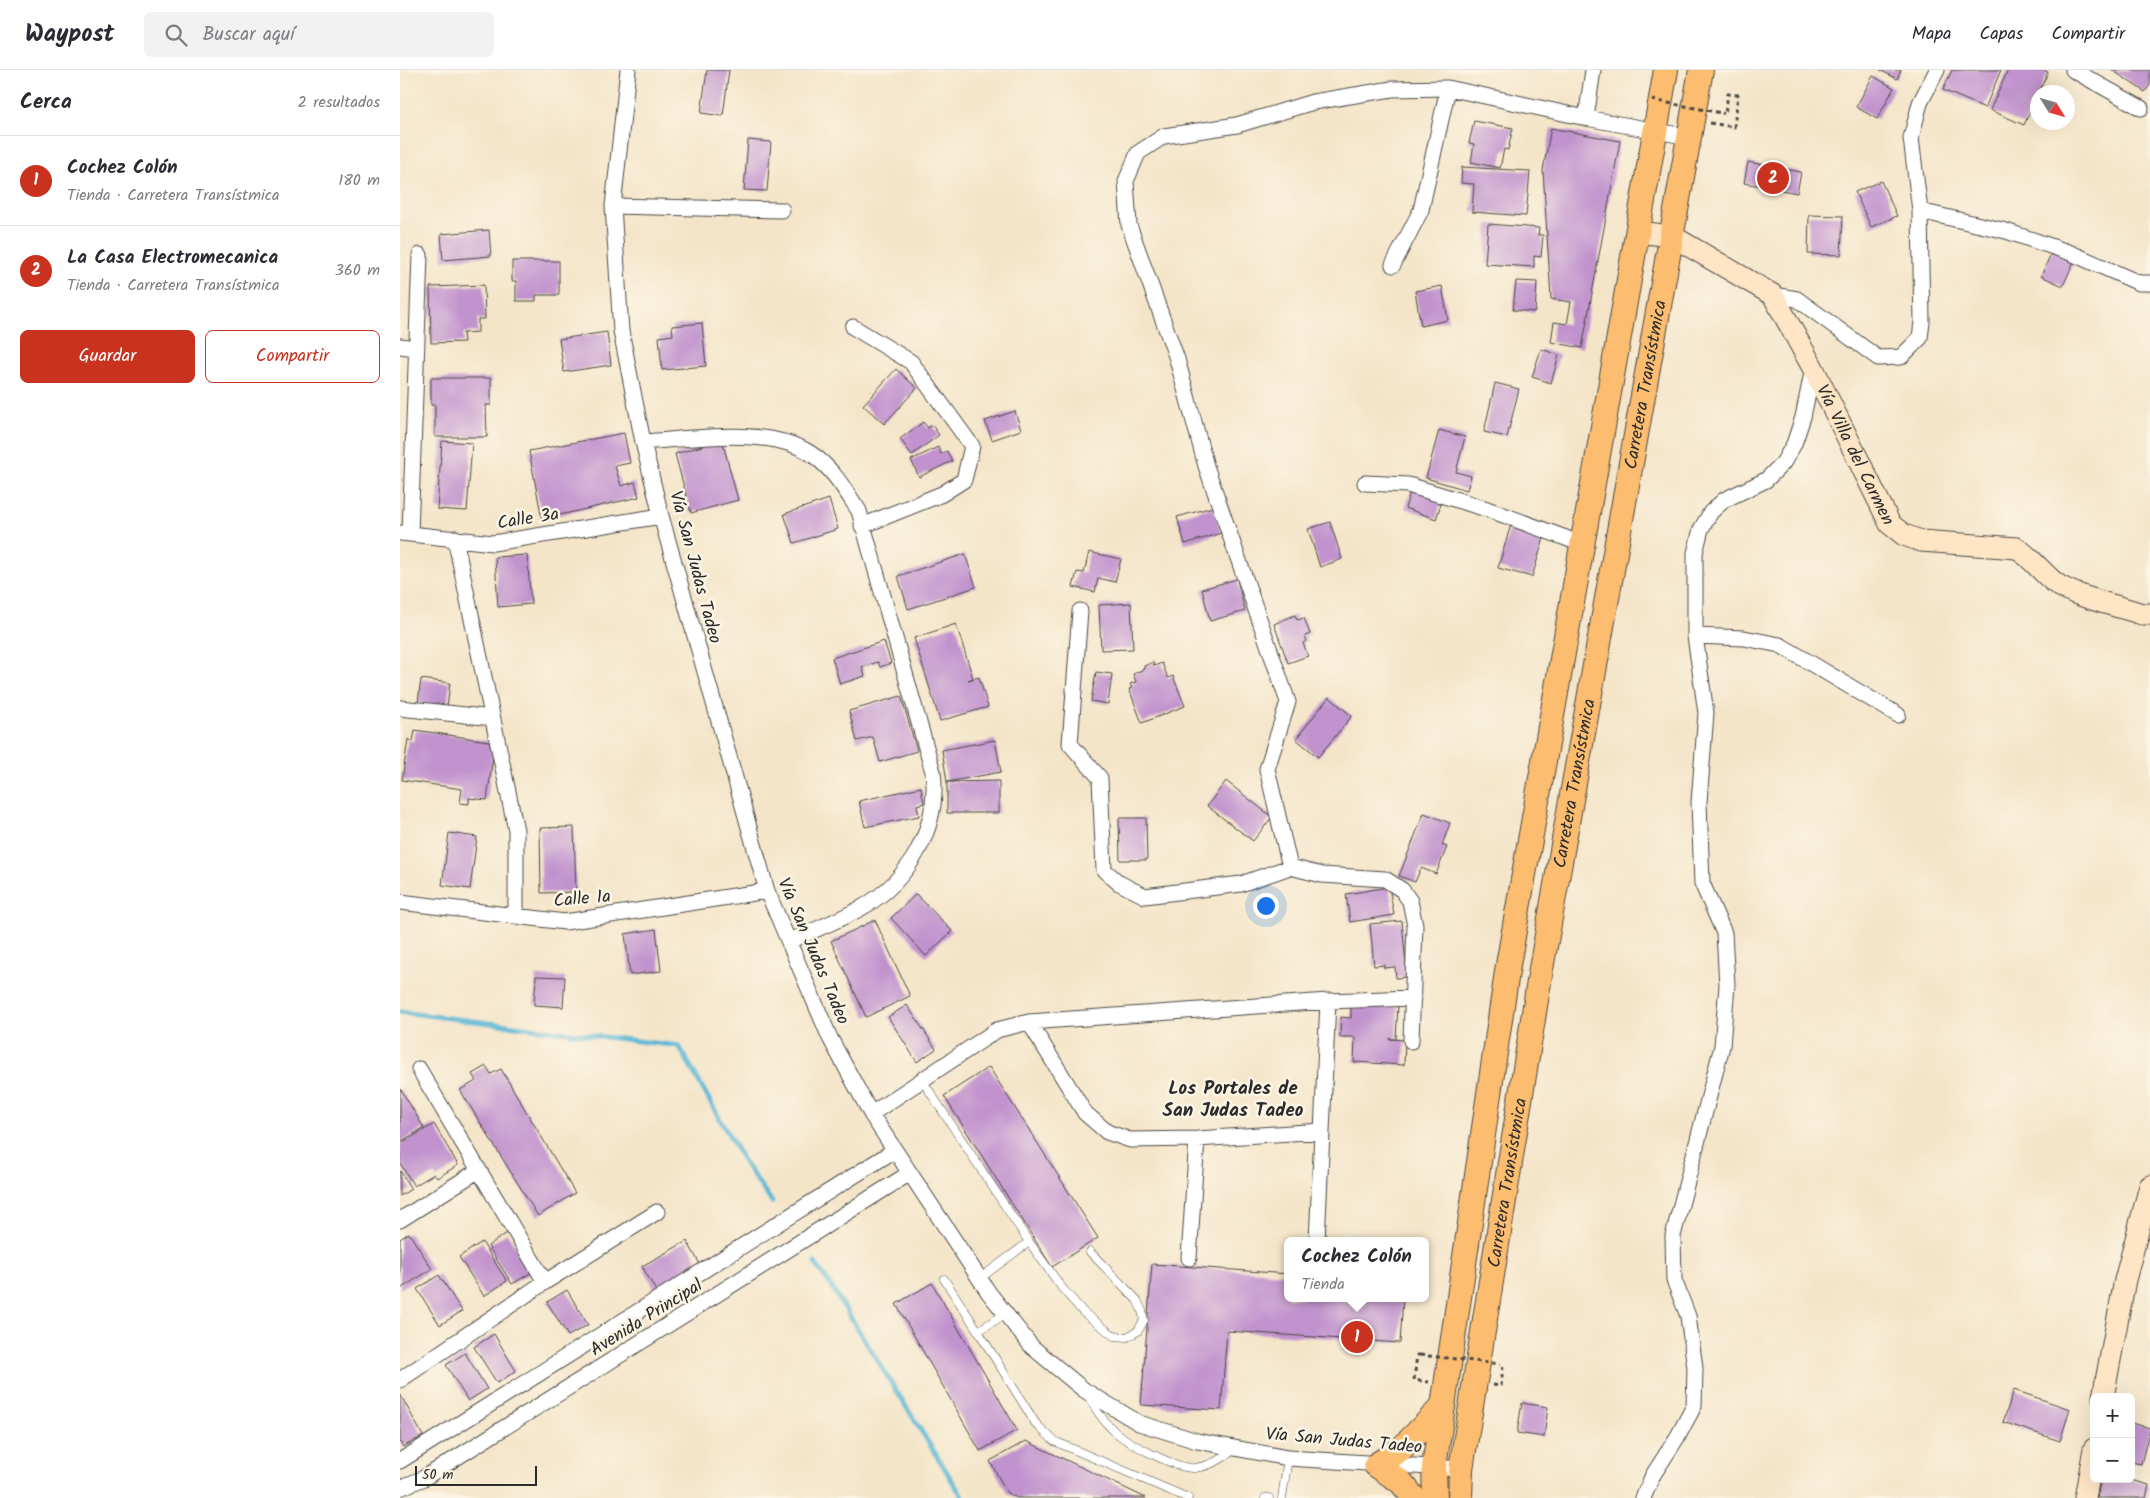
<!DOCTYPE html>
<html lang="es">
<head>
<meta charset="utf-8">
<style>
	:root { --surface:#fff; --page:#f2f2f3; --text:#2b2b33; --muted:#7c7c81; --line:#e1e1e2; --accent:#c8321e }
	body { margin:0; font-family:Kalam,sans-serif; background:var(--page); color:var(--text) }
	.controls { position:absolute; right:15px; bottom:15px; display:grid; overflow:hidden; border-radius:8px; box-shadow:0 5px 20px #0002 }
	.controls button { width:45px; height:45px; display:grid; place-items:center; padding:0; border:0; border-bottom:1px solid var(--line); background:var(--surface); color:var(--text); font:25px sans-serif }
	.compass { position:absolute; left:1630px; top:15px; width:45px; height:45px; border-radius:50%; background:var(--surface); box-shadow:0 5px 20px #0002; rotate:127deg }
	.scale { position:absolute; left:15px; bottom:12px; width:122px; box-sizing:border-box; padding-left:5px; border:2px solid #2b2b2b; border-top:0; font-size:14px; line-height:18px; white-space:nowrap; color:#2b2b2b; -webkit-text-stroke:4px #fcf5e5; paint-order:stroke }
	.you { position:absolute; left:865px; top:835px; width:18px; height:18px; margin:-12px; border:4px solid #fff; border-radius:50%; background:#1a73e8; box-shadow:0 0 0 8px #1a73e833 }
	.badge { display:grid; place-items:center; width:32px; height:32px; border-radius:50%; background:var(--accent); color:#fff; font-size:16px; font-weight:700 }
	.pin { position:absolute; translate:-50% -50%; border:2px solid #fff; box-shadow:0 1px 5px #0006 }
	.popup { position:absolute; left:884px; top:1167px; width:145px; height:65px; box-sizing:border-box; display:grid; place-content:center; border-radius:8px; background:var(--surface); filter:drop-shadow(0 1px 4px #0005); font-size:16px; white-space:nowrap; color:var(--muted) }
	.popup b { font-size:19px; color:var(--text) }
	.popup::after { content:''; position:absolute; left:50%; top:100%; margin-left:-10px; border:10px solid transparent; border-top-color:var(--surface) }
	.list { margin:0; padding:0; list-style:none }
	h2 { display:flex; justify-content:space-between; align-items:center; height:65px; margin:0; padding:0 20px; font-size:21px }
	h2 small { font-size:16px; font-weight:400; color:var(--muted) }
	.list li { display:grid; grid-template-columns:32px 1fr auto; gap:15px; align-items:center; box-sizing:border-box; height:90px; padding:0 20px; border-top:1px solid var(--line) }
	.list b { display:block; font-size:19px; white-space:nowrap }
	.list p { margin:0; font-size:16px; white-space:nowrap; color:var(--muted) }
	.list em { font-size:16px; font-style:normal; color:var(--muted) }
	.actions { display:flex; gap:10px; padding:15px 20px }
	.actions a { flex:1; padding:11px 0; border:1px solid var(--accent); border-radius:8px; text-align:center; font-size:18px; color:var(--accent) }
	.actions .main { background:var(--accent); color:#fff }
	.icon { flex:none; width:28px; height:28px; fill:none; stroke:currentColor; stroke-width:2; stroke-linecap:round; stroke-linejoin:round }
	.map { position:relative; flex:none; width:1750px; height:1428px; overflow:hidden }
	header { display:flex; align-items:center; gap:30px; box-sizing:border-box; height:70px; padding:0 25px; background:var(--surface); border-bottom:1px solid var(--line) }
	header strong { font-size:24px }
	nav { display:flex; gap:28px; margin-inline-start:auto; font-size:18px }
	.search { width:350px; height:45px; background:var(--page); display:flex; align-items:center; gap:12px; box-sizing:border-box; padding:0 18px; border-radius:8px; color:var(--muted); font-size:19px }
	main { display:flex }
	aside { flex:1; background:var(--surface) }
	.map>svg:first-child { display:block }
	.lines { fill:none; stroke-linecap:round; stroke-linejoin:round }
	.stream { stroke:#54b5d3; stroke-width:5 }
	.building { fill:#c193ce }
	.lane-casing { stroke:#494743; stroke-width:9 }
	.street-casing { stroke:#494743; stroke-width:17 }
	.secondary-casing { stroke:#494743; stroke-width:23 }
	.primary-casing { stroke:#494743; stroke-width:26 }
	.path { stroke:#494743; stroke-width:3; stroke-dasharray:4 4; stroke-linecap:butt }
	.lane { stroke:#fff; stroke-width:8 }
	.street { stroke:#fff; stroke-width:15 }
	.secondary { stroke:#fee5c5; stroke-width:21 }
	.primary { stroke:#fcbd6f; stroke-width:24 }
	.path-bridge { stroke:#494743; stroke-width:3; stroke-dasharray:4 4; stroke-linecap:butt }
	.labels { text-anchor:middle; stroke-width:5; stroke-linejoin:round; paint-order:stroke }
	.street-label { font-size:18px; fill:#2b2b2b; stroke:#fcf5e5 }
	.neighbourhood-label { font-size:19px; font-weight:bold; fill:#2b2b2b; stroke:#fcf5e5 }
</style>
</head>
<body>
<header>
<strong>Waypost</strong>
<div class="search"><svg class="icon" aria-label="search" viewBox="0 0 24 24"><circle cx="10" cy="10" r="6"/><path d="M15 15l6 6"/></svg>Buscar aquí</div>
<nav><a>Mapa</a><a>Capas</a><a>Compartir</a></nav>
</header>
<main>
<aside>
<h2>Cerca<small>2 resultados</small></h2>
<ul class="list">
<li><span class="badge">1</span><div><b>Cochez Colón</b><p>Tienda · Carretera Transístmica</p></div><em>180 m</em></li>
<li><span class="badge">2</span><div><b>La Casa Electromecanica</b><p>Tienda · Carretera Transístmica</p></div><em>360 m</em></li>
</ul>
<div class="actions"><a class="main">Guardar</a><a>Compartir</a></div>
</aside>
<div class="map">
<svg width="1750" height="1428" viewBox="0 0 1750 1428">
	<rect width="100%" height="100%" fill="#fcf5e5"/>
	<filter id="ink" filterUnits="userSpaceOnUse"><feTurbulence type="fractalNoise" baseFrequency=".02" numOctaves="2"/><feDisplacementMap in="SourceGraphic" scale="10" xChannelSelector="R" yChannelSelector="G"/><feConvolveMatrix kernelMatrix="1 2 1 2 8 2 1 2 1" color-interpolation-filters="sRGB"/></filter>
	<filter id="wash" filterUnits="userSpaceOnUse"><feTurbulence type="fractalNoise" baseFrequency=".0096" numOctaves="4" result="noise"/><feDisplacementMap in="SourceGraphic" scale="20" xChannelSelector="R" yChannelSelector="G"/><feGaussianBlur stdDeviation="1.12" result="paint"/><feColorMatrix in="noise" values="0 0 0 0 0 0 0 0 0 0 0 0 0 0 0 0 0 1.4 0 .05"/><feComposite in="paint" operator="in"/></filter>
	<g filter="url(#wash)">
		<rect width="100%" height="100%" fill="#f4e5c9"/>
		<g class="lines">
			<path class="stream" d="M0,942l279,34 66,118 27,38
				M415,1193l16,23 132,212"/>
		</g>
		<g id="blocks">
			<path class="building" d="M307,0h22l-6,46 -22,-3z
				M1480,0h21l-4,9z
				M1552,0h49l-16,38 -42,-18z
				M1608,0h35l5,2 -24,53 -34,-15z
				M1712,0h38v15l-5,7z
				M1473,6l21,12 -17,31 -21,-12z
				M1074,51l39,7 -5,22 -4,-1 -4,19 -29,-6 3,-18 -5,-1z
				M1151,58l69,13 -38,207 -31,-6 3,-20 13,2 4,-22 -20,-3 -8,-129z
				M348,70l23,2 -4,49 -23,-1z
				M1348,92l53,10 -4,21 -53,-10z
				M1062,97l68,4 -4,45 -54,-4 2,-28 -13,-1z
				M1481,111l16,35 -26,11 -16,-35z
				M1409,145l34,1 -2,39 -33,-1z
				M1088,154l51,4 -1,7h5l-2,22 -7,-1v11l-49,-3z
				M89,160l2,26 -48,4 -2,-26z
				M1653,179l22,10 -12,27 -22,-10z
				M112,191h47v34h-23v6h-20v-20h-4z
				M1116,211l21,1 -2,30 -22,-2z
				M84,215l1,34h-7v13l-15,1 1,9 -33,1 -1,-56z
				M1042,216l6,34 -27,6 -6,-35z
				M302,253l4,43 -44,4 -3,-33 14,-2 -1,-9z
				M207,262l4,33 -47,7 -5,-33z
				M1141,279l18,6 -8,28 -19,-6z
				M496,299l21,19 -33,36 -21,-19z
				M31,308h60v27h-5l1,32h-52v-32h-4z
				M1095,313l24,6 -12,48 -23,-5z
				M615,341l6,19 -29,10 -7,-19z
				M523,352l5,6 4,-3 7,10 -27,20 -12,-16z
				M1039,360l26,7 -9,35 15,4 -4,14 -41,-12z
				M224,363l6,30 -15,3 6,20 14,-4 4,15 -97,22 -13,-68z
				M322,370l16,60 -47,13 -16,-59z
				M42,371l30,2 -5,68 -30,-2z
				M538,377l3,7 6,-3 5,10 -33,16 -8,-17z
				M1012,417l31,11 -7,21 -31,-11z
				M429,429l9,30 -44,14 -10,-29z
				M813,437l8,26 -36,11 -8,-27z
				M1112,451l34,10 -14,46 -34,-9z
				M930,452l12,37 -22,8 -12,-38z
				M689,482l32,7 -6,23 -17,-4 -3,14 -22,-5 4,-15 7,1z
				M565,484l11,33 -68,22 -10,-33z
				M127,485l4,49 -33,3 -3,-50z
				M837,509l8,32 -35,10 -8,-32z
				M731,533l2,46 -32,1 -2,-45z
				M895,545l2,5 7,-2 6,16 -5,2 2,5 -4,2 5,13 -20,7 -14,-39z
				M556,554l17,54 -5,2 11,-3 9,30 -48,14 -26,-83z
				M484,571l7,22 -11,4 -2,-5 -16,5 3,9 -25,8 -8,-26z
				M753,592l1,4 8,-3 6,15 5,-2 12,30 -43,17 -13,-34 3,-1 -2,-4 6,-2 -3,-8 11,-5v-3z
				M696,602l16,2 -4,30 -17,-3z
				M21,609l29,4 -3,25 -29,-5z
				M501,626l16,55 -37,11 -7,-25 -16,4 -8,-30z
				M929,627l23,19 -34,41 -22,-18z
				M15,660l80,12 -8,58 -18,-2v6l-9,-1 2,-14 -60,-9 6,-41 5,3z
				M595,670l6,32 -54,10 -5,-32z
				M599,711v32h-52v-31z
				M826,711l46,36 -19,24 -46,-35z
				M521,717l3,16 -7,2 2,11 -54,11 -6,-26z
				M1024,743l26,10 -8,22 5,2 -11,27 -15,-6 -6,14 -16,-6z
				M719,748h27l1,42h-27z
				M174,757l2,65 -35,1 -1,-65z
				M49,763l28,4 -7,52 -28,-4z
				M989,817l5,28 -44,7 -4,-28z
				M516,824l36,37 -26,25 -35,-38z
				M475,850l35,76 -44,21 -35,-76z
				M1002,851l5,56 -11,1 -1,-11 -11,1v-3l-10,1 -4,-42z
				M256,859l5,42 -31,4 -5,-41z
				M136,906l29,1 -2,30 -29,-2z
				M951,934l47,2 -2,33h-7l16,1 -1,25 -50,-3 1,-25h-15l1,-20 10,1z
				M507,935l29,44 -19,13 -29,-45z
				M86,996l5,8 10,-5 74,124 -37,23 -78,-126 16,-9 -4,-7z
				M589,997l109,171 -46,29 -108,-171z
				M0,1018l24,40 -24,14z
				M34,1054l24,41 -21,13 -3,-4 -20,12 -14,-23v-19z
				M0,1101l11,18 -11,7z
				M9,1163l23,36 -32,20v-50z
				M107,1163l25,39 -20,12 -24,-38z
				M287,1171l14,25 -45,25 -14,-25z
				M82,1172l25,39 -23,15 -25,-39z
				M752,1194l136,10v24h115l-3,45 -173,-12 -6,79 -80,-5z
				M39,1205l23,36 -22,14 -23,-36z
				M532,1213l85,147 -37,21 -84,-147z
				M167,1220l21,35 -20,11 -21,-34z
				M94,1264l22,37 -19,12 -23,-36z
				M65,1283l22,36 -19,12 -22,-36z
				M1614,1320l56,19 -10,32 -57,-19z
				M0,1324l23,42 -20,11 -3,-5z
				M1122,1333l26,4 -4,30 -27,-4z
				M1731,1353l19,5 -9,36 -10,-2z
				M626,1371l120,57h-129l-10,-5 -17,-32z
				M1701,1409h26l22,6 -3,13h-49z"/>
		</g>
	</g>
	<g filter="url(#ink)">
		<use href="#blocks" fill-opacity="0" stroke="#494743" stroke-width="1"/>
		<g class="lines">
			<defs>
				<path id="lane" d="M522,1010l107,162 -50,37
					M629,1172l33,46 22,25 30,23 13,1 11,-6 6,-11 -2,-9 -5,-11 -47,-48
					M544,1209l34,52
					M605,1244l-27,17 58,93 18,17 134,57
					M688,1326c7,12 14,24 25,34 13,12 65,40 82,38 16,-2 29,-10 41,-20
					M865,1428h4
					M882,1428l6,-40"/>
				<path id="street" d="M228,0l-15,136 8,125 22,111 18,74 106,375 63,147 41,76 118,179 43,54 52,43 55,33 58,18 91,17 173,11
					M1673,0l68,38
					M1186,48l7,-48
					M213,136l169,4
					M1520,141l86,20 65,22 68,30h11
					M993,195l28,-55 27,-122
					M1373,225l24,4 81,59 23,-1 19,-19 2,-16 -2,-111 -9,-73 9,-35 17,-33
					M453,257l58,35 61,84 -8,34 -22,14 -80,32
					M0,276l16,2
					M243,372c48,-3 125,-16 167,11 22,14 35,37 49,58l74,261c7,54 -23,108 -70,135 -23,13 -49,23 -73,34
					M965,413l43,2 79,24 95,35
					M1,463l92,10 168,-27
					M10,464l10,-279
					M55,468l61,292v86
					M680,541l-10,133 30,34 4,92 15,13 26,13 96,-12 49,-17
					M1295,566l49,2 36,7 118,70
					M0,638l93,10
					M0,832l165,20 202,-31
					M629,952l56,91 22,19 23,8 67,-1 125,-8
					M1011,971l4,-115 -5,-25 -8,-11 -17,-11 -63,-4 -32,-8 -23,-98 21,-67 -82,-236 -29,-107 -48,-134 -3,-44 12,-28 26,-17 73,-11 76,-23 79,-13 56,-1 138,30 103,19
					M19,999l126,213
					M471,1044l126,-84 32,-8 299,-21 85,-3
					M0,1150l79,-50
					M917,1171l11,-240
					M789,1188l8,-119
					M0,1310l145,-98 112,-70
					M0,1391l495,-311
					M0,1418l24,-10 486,-305
					M1243,1428l10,-23 25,-39 16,-30 1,-38 -7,-52 -14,-36 -1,-44 49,-190 5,-61 -3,-52 -22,-50 -3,-81 7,-89 -11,-77v-83l6,-24 10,-17 13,-12 42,-20 17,-17 11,-19 9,-27 10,-49"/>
				<g id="secondary">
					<path id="s1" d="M1237,162l35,4 101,59 40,73 77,156 14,11 17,6 96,7c14,10 24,23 37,34 17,14 65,24 88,32h8"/>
					<path d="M1703,1327l22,-117 25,-94"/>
					<path d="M1685,1428l9,-49"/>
				</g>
				<g id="primary">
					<path d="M1014,1428l-13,-16 -25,-17 25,-16 42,-43"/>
					<path d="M1035,1428l-1,-31 74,-502 158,-895"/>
					<path id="s2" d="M1060,1428l1,-29 80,-500 160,-899"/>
				</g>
			</defs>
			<use href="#lane" class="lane-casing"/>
			<use href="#street" class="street-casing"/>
			<use href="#secondary" class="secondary-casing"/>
			<use href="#primary" class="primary-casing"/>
			<path class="path" d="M1310,53l24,4 4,-32 -10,-1 -3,20 -3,-1
				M1020,1285h-3l-3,25 15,2
				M1093,1315l8,1 2,-21 -3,-1"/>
			<use href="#lane" class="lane"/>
			<use href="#street" class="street"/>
			<use href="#secondary" class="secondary"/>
			<use href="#primary" class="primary"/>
			<path class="path-bridge" d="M1252,30l70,13
				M1020,1285l80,9"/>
		</g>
	</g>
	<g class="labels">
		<g class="street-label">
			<text dy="6" stroke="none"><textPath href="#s2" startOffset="1129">Carretera Transístmica</textPath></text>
			<text dy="6" stroke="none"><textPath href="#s1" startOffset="332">Vía Villa del Carmen</textPath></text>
			<text transform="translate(128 448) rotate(-9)" y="6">Calle 3a</text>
			<text transform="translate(296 497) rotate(75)" y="6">Vía San Judas Tadeo</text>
			<text dy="6" stroke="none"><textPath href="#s2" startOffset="724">Carretera Transístmica</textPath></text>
			<text transform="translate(182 828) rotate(-5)" y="6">Calle 1a</text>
			<text transform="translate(414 881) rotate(67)" y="6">Vía San Judas Tadeo</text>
			<text dy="6" stroke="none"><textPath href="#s2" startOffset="319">Carretera Transístmica</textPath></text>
			<text transform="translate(246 1247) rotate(-32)" y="6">Avenida Principal</text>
			<text transform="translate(944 1370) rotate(5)" y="6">Vía San Judas Tadeo</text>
		</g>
		<g class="neighbourhood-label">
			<text x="833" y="1024">Los Portales de<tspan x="833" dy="22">San Judas Tadeo</tspan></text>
		</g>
	</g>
</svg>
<div class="controls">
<button>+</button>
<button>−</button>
</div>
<svg class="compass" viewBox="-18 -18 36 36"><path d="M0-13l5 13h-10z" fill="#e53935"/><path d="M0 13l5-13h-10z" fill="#7c7c81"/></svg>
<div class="scale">50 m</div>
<div class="you"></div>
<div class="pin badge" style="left:957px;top:1267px">1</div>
<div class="popup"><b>Cochez Colón</b>Tienda</div>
<div class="pin badge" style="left:1373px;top:108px">2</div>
</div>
</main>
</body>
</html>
